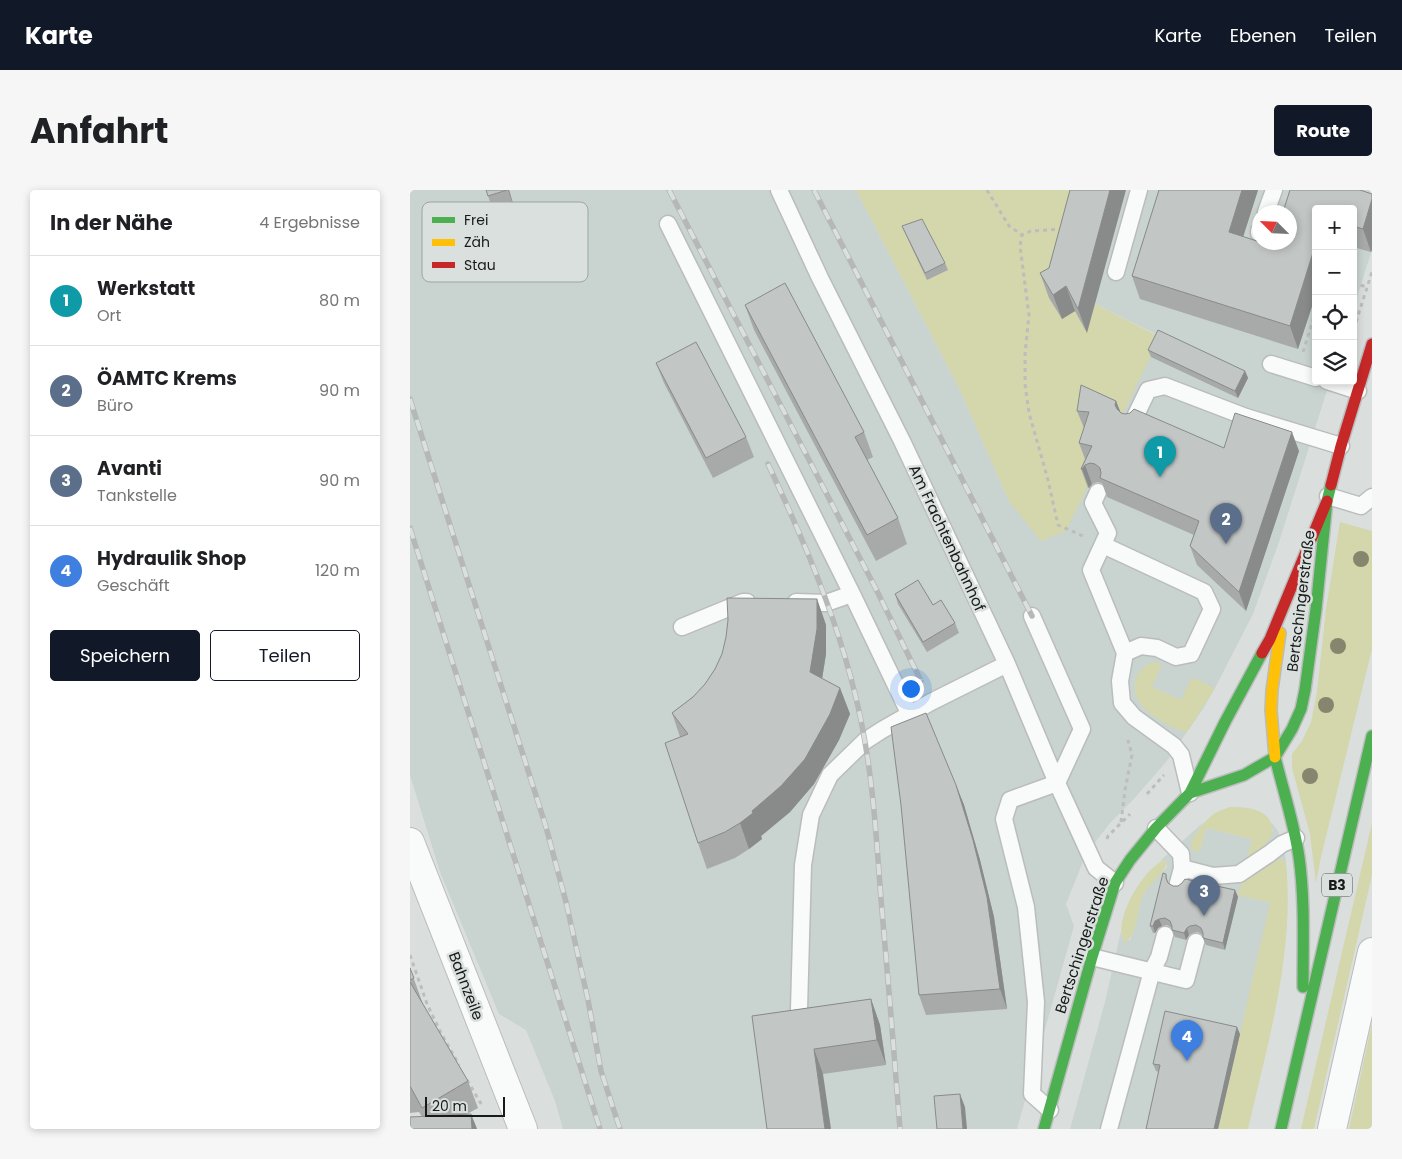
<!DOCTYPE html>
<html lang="de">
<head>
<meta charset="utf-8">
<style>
	:root { --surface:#fff; --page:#f6f6f6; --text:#202124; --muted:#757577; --line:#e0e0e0; --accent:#111827 }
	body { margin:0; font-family:Poppins,sans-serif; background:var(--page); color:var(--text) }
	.controls { position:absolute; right:15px; top:15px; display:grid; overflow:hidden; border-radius:5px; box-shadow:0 2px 8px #0003 }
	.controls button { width:45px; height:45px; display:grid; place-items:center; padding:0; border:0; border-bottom:1px solid var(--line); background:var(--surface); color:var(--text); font:25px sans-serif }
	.compass { position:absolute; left:842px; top:15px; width:45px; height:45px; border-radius:50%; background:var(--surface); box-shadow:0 2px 8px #0003; rotate:294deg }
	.scale { position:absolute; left:15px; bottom:12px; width:80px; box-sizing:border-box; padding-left:5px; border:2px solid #171a19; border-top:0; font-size:14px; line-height:18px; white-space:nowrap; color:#171a19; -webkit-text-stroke:4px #d9e0dd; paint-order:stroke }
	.you { position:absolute; left:500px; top:498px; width:18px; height:18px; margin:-12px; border:4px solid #fff; border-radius:50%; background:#1a73e8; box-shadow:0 0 0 8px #1a73e833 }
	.badge { display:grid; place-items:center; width:32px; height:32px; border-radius:50%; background:var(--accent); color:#fff; font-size:16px; font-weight:700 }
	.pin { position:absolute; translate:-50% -41px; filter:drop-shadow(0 1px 2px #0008) }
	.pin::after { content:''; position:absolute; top:26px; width:18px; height:15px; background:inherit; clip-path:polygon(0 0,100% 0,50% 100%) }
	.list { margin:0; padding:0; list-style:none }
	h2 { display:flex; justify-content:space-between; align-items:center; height:65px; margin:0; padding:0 20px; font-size:21px }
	h2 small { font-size:16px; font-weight:400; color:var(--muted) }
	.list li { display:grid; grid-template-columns:32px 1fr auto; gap:15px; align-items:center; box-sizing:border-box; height:90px; padding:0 20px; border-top:1px solid var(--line) }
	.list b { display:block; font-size:19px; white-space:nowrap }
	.list p { margin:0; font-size:16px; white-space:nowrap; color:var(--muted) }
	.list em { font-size:16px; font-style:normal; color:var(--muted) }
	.actions { display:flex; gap:10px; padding:15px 20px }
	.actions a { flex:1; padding:11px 0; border:1px solid var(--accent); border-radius:5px; text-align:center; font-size:18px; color:var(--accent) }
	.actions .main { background:var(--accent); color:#fff }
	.icon { flex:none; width:28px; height:28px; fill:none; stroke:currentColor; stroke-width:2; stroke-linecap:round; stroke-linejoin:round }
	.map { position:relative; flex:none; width:962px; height:939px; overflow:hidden; border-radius:5px }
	header { display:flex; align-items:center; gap:30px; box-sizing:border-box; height:70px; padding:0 25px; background:var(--accent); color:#fff }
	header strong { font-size:24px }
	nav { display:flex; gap:28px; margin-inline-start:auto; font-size:18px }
	.intro { display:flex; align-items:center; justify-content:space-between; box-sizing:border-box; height:120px; padding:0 30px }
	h1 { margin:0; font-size:35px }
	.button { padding:12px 22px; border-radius:5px; background:var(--accent); color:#fff; font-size:18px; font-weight:700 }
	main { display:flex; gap:30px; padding:0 30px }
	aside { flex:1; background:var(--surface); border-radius:5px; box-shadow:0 2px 8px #0003 }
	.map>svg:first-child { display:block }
	.built { fill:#c9d3cf; fill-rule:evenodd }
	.green { fill:#d4d6ab }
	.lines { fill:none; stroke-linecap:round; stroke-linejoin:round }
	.lane-casing { stroke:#babdbc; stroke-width:19 }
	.street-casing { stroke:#babdbc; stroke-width:30 }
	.fast-casing { stroke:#babdbc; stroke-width:14 }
	.slow-casing { stroke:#babdbc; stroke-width:14 }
	.jam-casing { stroke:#babdbc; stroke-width:14 }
	.path { stroke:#bcbdbc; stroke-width:3; stroke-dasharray:4 4; stroke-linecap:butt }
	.lane { stroke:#f9fafa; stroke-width:16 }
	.street { stroke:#f9fafa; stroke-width:28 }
	.fast { stroke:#4caf50; stroke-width:11 }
	.slow { stroke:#ffc107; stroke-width:11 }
	.jam { stroke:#c62828; stroke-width:11 }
	.rail-casing { stroke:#b6b7b7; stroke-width:5.5 }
	.rail { stroke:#d9e0dd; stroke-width:4; stroke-dasharray:11; stroke-linecap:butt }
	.tree { fill:#85866d }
	.wall { fill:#a7aaa9 }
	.shaded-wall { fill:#888b89 }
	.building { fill:#c2c6c4; stroke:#888b89 }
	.labels { text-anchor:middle; stroke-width:5; stroke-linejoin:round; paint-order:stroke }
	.shield { fill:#d9e0dd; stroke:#515554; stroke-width:1 }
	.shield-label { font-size:14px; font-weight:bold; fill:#171a19 }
	.street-label { font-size:15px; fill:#171a19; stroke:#d9e0dd }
	.key { fill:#d9e0dd; stroke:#9fa5a2; stroke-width:1 }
	.key-label { font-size:14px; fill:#171a19 }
</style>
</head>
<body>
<header>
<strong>Karte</strong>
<nav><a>Karte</a><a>Ebenen</a><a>Teilen</a></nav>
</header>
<div class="intro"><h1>Anfahrt</h1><a class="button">Route</a></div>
<main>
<aside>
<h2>In der Nähe<small>4 Ergebnisse</small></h2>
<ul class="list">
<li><span class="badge" style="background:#0f9aa8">1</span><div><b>Werkstatt</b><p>Ort</p></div><em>80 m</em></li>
<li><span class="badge" style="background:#5c6f8a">2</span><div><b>ÖAMTC Krems</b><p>Büro</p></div><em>90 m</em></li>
<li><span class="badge" style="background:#5c6f8a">3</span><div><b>Avanti</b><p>Tankstelle</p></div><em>90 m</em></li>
<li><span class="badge" style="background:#3f7fe0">4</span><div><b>Hydraulik Shop</b><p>Geschäft</p></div><em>120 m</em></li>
</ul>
<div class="actions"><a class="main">Speichern</a><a>Teilen</a></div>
</aside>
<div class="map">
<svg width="962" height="939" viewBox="0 0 962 939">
	<rect width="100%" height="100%" fill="#dadfdd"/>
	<path class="built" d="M0,0h446l103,198 50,113 151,-165 -65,-32 -9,-114h286v60l-19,59v-100h-37v172h14l-51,161 -26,72 -38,74 -12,21 -37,53 -34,39 -22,22 -24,31 -20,50 8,22 -57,203h-454l-8,-28 -29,-71 -27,-16 -59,-142 -30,-97zM849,22h30v30h-30z
		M794,632l-8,11 5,15 5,-20 46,11 -4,20 25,-28 -2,-9 7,9 5,11 3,20 -11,-1 -13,10 -20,9 -3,15 32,8 -53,226h-148l35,-127 16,-71 1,8 8,1 5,-13 4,-22 5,-11 5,-9 18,-18 -1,-7 -6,1z"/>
	<path class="green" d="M446,0h230l9,114 65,33 -94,194 -25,10 -32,-40 -50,-113z
		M930,332l32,9v118l-51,208 -5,26 -6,-49 -18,-66v-14l10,-13 9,-19 6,-30 9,-83z
		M743,472l9,2 -10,23 29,13 11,-23 23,11 -28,44c-15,-3 -41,-18 -49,-32 -4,-6 -4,-16 -2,-22 4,-9 8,-12 17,-16z
		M820,617c15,0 39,1 42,20 1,4 0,7 -2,11 -5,9 -16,15 -23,21l5,-20 -46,-11 -5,20 -4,4c-18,-4 10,-34 18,-39 4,-2 10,-4 15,-6z
		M962,633v52l-58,254h-13z
		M870,669l6,3c9,90 -18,180 -38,267h-30l52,-226 -32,-8 4,-15 20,-9 13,-10z
		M755,670l2,2c-1,10 -18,22 -24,34 -7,15 -4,37 -18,47 -15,-19 19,-77 40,-83z
		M962,833v106h-23z"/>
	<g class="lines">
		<defs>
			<path id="lane" d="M369,0l41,88 82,163 105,223 50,119 39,85 19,15
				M856,22l8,-22
				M258,34l184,370 58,121
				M849,43v-2
				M706,82l23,-82
				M861,174l45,14
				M917,191l31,10
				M722,233l16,-33 17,-4 81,31 95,29
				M688,302l-5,11 15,30 -17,37 34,83 -5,28 2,22 12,14 40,29 7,9 9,38
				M918,306l33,10 11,-9
				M693,355l101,47 8,17 -21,45 -15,3 -19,-9 -16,-2 -16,7
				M386,412l30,1 26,-9
				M622,426l50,113 -25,54 -47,17 -6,19 22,88 10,95 -4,92 18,16
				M272,437l61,-25h4
				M746,638l25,26 1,14 -4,15
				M772,678l31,8 26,-2 30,-20 13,-10 14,-6
				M682,767l94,23 10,-38
				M389,819l4,-144 8,-50 19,-40 35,-34 17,-11 49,-28 76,-38
				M699,939l43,-158 7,-14 6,-22"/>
			<path id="street" d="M0,652l113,287
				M922,939l40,-177"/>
			<path id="fast" d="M865,567c8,33 19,66 24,100 6,43 4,87 4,130
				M780,603l54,-18 31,-18 17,-28 9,-20 4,-19 11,-81 11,-108 4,-16
				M634,939l48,-172 23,-74 15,-23 26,-32 34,-35 35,-71 37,-69
				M871,939l91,-393"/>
			<path id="slow" d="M865,567l-4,-47 1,-20 8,-57"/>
			<path id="jam" d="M921,295l10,-39 31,-102
				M852,463l8,-14 57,-138"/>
		</defs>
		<use href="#lane" class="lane-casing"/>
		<use href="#street" class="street-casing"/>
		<use href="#fast" class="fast-casing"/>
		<use href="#slow" class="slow-casing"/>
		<use href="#jam" class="jam-casing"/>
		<path class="path" d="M577,0l22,36 13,9
			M653,39l-32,2 -9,4 -2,11 9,69 -4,39v30l4,29 19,67 10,45 25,11
			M943,93l14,4
			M946,132l16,-50
			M893,162l13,-42
			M737,604l17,-19
			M711,632l4,-32 7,-35 -4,-15
			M697,649l1,-3 22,-22
			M0,765l17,49 14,29 18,32
			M57,890l16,27"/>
		<use href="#lane" class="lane"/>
		<use href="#street" class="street"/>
		<use href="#fast" class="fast"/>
		<use href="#slow" class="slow"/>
		<use href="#jam" class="jam"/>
		<defs>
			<path id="rail" d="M259,0l207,399 45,92
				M404,0l218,426
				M0,209l136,428 20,75 22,98 13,71 19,58
				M358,274c41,87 81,182 97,278 9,52 12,105 16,157 7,77 13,153 19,230
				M0,338l190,601"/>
		</defs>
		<use href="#rail" class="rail-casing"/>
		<use href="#rail" class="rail"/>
	</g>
	<g class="tree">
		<circle cx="951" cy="369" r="8"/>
		<circle cx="928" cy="456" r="8"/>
		<circle cx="916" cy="515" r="8"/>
		<circle cx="900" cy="586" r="8"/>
	</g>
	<path class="wall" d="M76,0h23l6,20 -20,6z
		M660,0l17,143 -12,-22 -13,8 -13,-21 -9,-25 9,-5z
		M749,0h99l-15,47 17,5 12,4 1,-4h17v-30h-7l7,-22h70l12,4v56l-1,2 -18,-5v-38h-37v85l-18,55 -158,-50 -8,-23z
		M492,36l43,37 3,7 -21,10 -22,-47z
		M335,115l119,127 9,25 -6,3 31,58 9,26 -31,17 -122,-231z
		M738,160l97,21 3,7 -10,20 -87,-41z
		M246,173l90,74 8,20 -41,21 -49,-95z
		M706,211l5,12 103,35 75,3 -53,160 -49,-46 -7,-19 4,-11 -87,-38 -5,-14 -5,-1 -5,2 -3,4h-1l-7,-19 4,-10 -6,-16 5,-15 -7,-17z
		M485,404l38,11 22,18 4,10 -32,19 -29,-48z
		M407,409l9,26v29l-4,25 18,9 10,26 -11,26 -25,44 -24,28 -29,24 1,3 -13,10 -14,9 -28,11 -9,-26 -18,-106 -8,-24z
		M546,595l8,20 16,55 14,57 13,92 -81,6 -7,-20z
		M756,684l2,9 5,3 62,4 3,7 -13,53 -19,-5 -3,-7v-3l-5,-3 -5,1 -4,2 -3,5 -11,-3 -3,-7v-2l-5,-3 -5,1 -4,2 -3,5h-2l-3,-7z
		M0,778l13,36 45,77 10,27 -11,6h4l6,15h-67l12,-12 -3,-5 -9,1z
		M461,809l9,26 6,40 -63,9 -71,-58z
		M830,844l-22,95h-72l13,-57 -3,-1 -3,-7z"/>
	<path class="shaded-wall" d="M98,0h1l6,20z
		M700,0h16l-39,143 -9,-24z
		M832,0h16l-21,66 -8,-24z
		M962,9v51l-1,2 -8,-23z
		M906,53v51l-18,55 -8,-23z
		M656,96l9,25 -13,8 -9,-24z
		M835,181l3,7 -10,20 -3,-7z
		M706,211l7,18 -1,5 -7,-19z
		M882,242l7,19 -53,160 -7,-19z
		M675,275l7,19 -3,4 -7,-19z
		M407,409l9,26v29l-7,44 -9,-26z
		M430,498l10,26 -11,26 -25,44 -24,28 -29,24 1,3 -13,10 -9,-26 12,-12z
		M546,595l8,20 16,55 14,57 13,92 -7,-20z
		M825,700l3,7 -13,53 -2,-7z
		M749,729l3,7 -4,2 -3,5 -2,-7 2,-5z
		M777,738l2,7 -3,5 -2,-7z
		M461,809l9,26 6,40 -9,-25z
		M827,837l3,7 -22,95h-4z
		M404,859l9,25 8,55h-6z
		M550,904l5,13 2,22h-4z
		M61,924l6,15h-5z"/>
	<path class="building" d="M76,0h21l-19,6z
		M660,0h40l-32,119 -12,-23 -13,9 -13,-22 9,-5z
		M749,0h83l-13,42 31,10 12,4 1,-4h17v-30h-7l7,-22h70l12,4v5l-9,30 -10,-3v-17h-37v34l-26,83 -158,-50z
		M512,29l23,44 -20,10 -23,-47z
		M375,93l79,149 -9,5 43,81 -31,17 -122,-230z
		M748,140l87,41 -10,20 -87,-41z
		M286,152l50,95 -40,21 -50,-95z
		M671,195l35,16 -1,4 2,4 4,4 4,1 5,-1 4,-4 90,39 11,-35 57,19 -53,160 -49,-46 9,-25 -99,-43 1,-5 -1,-5 -5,-4 -5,-1 -5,2 -3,4h-1l11,-23 -13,-3 10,-31 -12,-1z
		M508,390l15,25 8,-5 14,23 -32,19 -28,-48z
		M317,408l90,1v30l-7,43 30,16 -10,26 -25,45 -24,27 -29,25 1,2 -13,10 -15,9 -27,11 -33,-100 23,-9 -16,-21 21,-16 12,-13 10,-15 7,-15 4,-17 2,-17z
		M516,523l30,72 17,55 14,57 13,92 -81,6 -18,-190 -10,-78z
		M753,683l3,1v4l2,5 5,3h5l4,-3 3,-4 50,11 -12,53 -20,-5v-5l-2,-5 -5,-3 -6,1 -3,2 -3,5 -12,-3v-4l-2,-5 -5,-3 -6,1 -4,2 -2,5h-3z
		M0,778l4,10 -4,2z
		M0,792l58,99 -46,27 -12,-22z
		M461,809l6,41 -63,9 11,80h-58l-15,-113z
		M755,821l72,16 -23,102h-68l14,-64 -7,-1z
		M550,904l3,35h-26l-3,-33z
		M61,924l1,15h-62v-12z"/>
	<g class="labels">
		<rect class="shield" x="912" y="683.5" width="30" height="23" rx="4"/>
		<g class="shield-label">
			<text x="927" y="700">B3</text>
		</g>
		<g class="street-label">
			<text transform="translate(537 348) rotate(65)" y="5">Am Frachtenbahnhof</text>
			<text transform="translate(891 411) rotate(-83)" y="5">Bertschingerstraße</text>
			<text transform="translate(672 755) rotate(-72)" y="5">Bertschingerstraße</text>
			<text transform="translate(56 796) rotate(69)" y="5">Bahnzeile</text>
		</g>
	</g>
	<rect x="12" y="12" width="166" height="80" rx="8" class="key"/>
	<rect x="22" y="27" width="23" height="6" fill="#4caf50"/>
	<rect x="22" y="49" width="23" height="7" fill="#ffc107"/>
	<rect x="22" y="72" width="23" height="6" fill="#c62828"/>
	<g class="key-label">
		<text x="54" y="35">Frei</text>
		<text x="54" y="57">Zäh</text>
		<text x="54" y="80">Stau</text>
	</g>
</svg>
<div class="controls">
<button>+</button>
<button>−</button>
<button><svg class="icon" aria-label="locate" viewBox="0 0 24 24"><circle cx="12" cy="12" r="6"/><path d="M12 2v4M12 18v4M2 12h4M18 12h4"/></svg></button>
<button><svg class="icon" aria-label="layers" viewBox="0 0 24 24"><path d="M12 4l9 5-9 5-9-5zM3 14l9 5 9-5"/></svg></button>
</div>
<svg class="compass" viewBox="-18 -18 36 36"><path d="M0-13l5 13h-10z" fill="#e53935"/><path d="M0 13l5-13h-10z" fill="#757577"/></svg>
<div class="scale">20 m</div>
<div class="you"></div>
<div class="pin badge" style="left:750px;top:287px;background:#0f9aa8">1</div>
<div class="pin badge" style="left:816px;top:354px;background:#5c6f8a">2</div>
<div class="pin badge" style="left:794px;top:726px;background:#5c6f8a">3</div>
<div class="pin badge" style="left:777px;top:871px;background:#3f7fe0">4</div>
</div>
</main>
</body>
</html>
